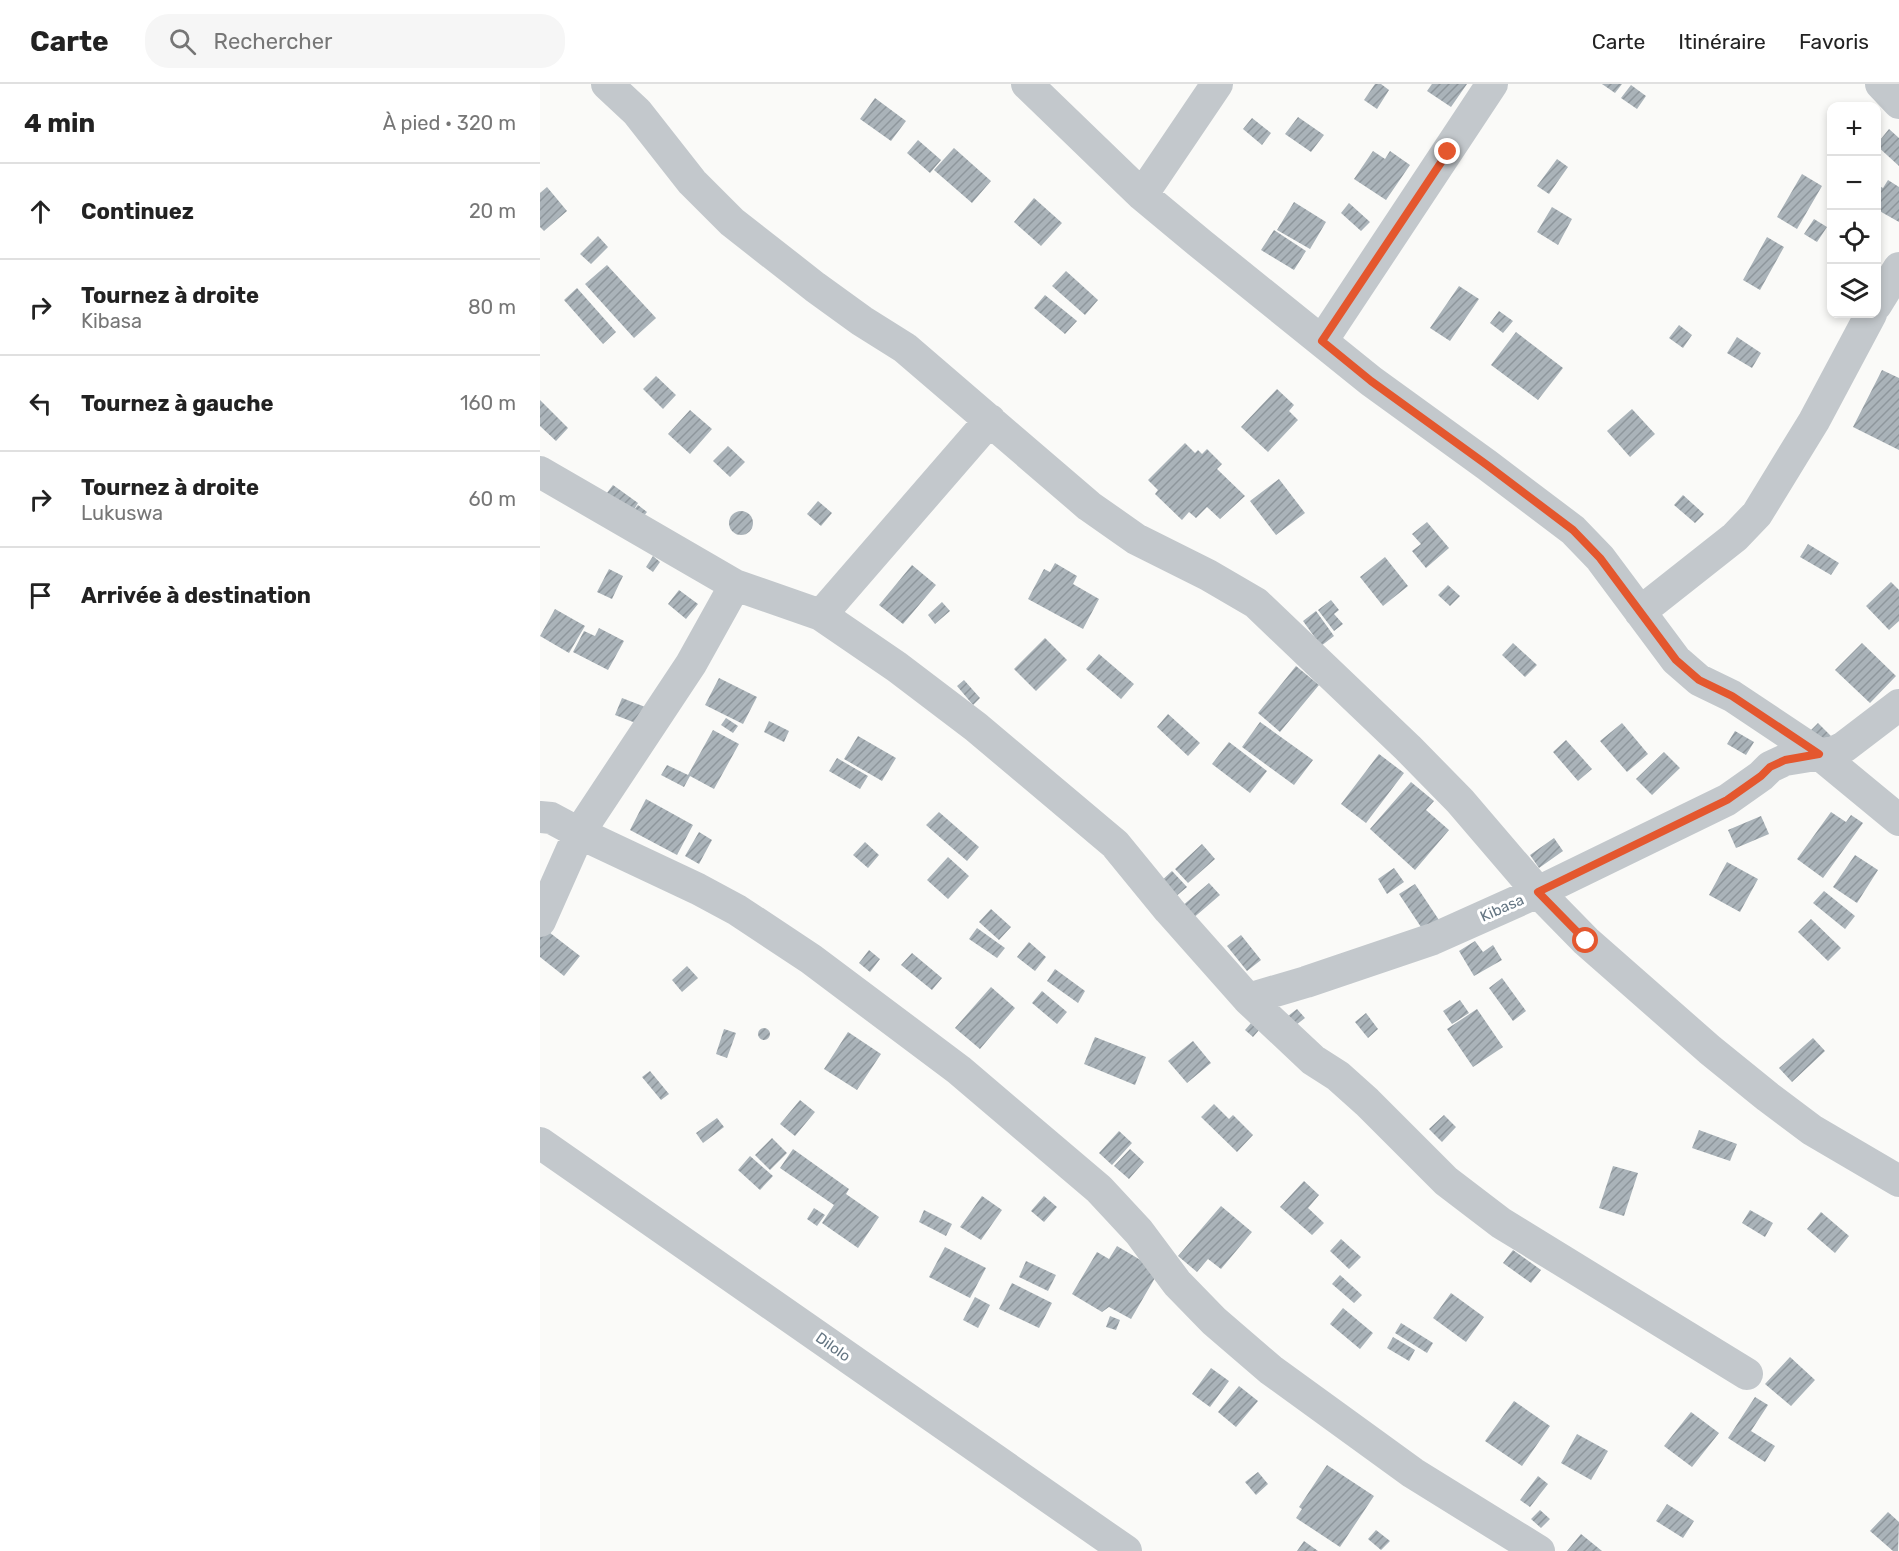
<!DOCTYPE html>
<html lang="fr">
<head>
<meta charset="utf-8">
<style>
	:root { --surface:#fff; --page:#f6f6f6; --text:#222; --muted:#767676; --line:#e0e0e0 }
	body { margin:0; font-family:Rubik,sans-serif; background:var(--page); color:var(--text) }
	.controls { position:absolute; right:18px; top:18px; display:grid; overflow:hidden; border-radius:12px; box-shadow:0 3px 9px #0003 }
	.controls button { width:54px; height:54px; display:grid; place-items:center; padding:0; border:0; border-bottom:2px solid var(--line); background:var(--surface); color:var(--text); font:30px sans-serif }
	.stop { position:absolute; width:18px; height:18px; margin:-14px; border:4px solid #e4572e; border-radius:50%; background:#fff }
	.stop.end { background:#e4572e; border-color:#fff; box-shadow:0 2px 6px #0008 }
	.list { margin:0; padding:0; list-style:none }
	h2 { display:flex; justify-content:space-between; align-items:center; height:78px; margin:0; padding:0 24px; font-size:26px }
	h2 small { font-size:20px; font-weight:400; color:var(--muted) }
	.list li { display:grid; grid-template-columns:39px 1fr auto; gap:18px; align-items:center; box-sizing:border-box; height:96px; padding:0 24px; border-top:2px solid var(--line) }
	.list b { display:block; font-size:22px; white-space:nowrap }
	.list p { margin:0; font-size:20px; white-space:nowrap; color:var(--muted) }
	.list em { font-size:20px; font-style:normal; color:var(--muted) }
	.icon { flex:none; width:33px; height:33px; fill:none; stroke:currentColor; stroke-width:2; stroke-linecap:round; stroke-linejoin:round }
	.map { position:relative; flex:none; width:1359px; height:1467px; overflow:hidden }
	header { display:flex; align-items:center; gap:36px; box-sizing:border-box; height:84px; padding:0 30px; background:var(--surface); border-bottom:2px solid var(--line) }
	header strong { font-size:28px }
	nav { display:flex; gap:33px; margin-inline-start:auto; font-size:21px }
	.search { width:420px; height:54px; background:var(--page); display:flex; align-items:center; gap:15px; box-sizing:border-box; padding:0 21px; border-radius:24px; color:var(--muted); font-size:22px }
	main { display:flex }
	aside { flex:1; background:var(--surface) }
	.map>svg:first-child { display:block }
	.building { fill:url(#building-hatch) }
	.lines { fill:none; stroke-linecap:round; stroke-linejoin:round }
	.minor { stroke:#c3c8cc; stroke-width:32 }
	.route { stroke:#e4572e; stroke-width:8 }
	.labels { text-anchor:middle; stroke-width:6; stroke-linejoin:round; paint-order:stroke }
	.street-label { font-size:15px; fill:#657683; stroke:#fff }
</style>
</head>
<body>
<header>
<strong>Carte</strong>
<div class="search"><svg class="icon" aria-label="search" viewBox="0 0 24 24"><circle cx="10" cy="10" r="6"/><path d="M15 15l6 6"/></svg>Rechercher</div>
<nav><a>Carte</a><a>Itinéraire</a><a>Favoris</a></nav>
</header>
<main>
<aside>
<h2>4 min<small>À pied · 320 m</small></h2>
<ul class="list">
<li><svg class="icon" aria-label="ahead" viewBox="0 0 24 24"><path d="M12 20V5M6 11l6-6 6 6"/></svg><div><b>Continuez</b></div><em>20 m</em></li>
<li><svg class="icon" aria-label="right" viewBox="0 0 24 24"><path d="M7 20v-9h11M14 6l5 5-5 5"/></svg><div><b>Tournez à droite</b><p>Kibasa</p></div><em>80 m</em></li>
<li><svg class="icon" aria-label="left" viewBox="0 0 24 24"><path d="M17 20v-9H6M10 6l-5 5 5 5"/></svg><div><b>Tournez à gauche</b></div><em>160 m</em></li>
<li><svg class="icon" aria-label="right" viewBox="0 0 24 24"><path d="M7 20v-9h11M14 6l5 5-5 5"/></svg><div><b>Tournez à droite</b><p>Lukuswa</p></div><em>60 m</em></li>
<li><svg class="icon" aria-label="arrive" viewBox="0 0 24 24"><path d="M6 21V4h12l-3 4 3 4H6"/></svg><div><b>Arrivée à destination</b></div></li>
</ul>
</aside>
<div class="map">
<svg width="1359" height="1467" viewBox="0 0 1359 1467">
	<defs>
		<pattern id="building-hatch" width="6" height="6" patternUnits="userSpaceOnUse" patternTransform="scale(1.5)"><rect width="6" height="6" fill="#aab3b9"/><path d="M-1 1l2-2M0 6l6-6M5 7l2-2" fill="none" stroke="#8e969c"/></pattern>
	</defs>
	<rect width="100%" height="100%" fill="#fafaf8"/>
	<path class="building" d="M835,0h6l8,6 -12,19 -13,-9z
		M892,0h35l-16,23 -24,-16z
		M1062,0h20l-7,9z
		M1091,1l15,11 -9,13 -16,-11z
		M335,14l31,23 -15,20 -31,-22z
		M758,33l26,18 -13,17 -26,-18z
		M712,34l19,15 -9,12 -19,-16z
		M1349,45l10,9v28l-23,-21z
		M378,56l23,20 -11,13 -23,-20z
		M414,64l37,33 -19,22 -38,-33z
		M833,67l12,8 5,-8 20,14 -24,35 -32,-21z
		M1017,75l11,8 -19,27 -12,-8z
		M1262,90l20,12 -25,43 -20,-12z
		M1348,96l11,7v35l-23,-13v-25l7,4z
		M7,103l20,24 -23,20 -4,-4v-34z
		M494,114l28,25 -21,23 -27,-24z
		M754,118l32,20 -16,27 -33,-19z
		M809,119l21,19 -9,9 -20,-18z
		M1012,123l20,12 -14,26 -21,-13z
		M1274,135l13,8 -10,15 -13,-8z
		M734,146l32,21 -12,19 -33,-20z
		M58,152l10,11 -17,17 -11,-10z
		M1227,153l17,10 -24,43 -17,-10z
		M67,181l49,53 -22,20 -49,-54z
		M526,187l32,29 -13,15 -33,-29z
		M919,202l20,13 -29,42 -20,-13z
		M37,204l39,44 -13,12 -39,-44z
		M505,211l32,26 -12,13 -31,-26z
		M959,227l14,10 -10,12 -13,-10z
		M1139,241l13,10 -9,13 -14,-10z
		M976,248l47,36 -25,32 -47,-35z
		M1197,253l24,16 -9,15 -25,-15z
		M1342,286l17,8v72l-46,-23z
		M116,292l20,19 -13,14 -20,-20z
		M737,305l17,16 -5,6 9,9 -30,32 -27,-25z
		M0,316l28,28 -12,13 -16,-15z
		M1092,325l23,25 -25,23 -23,-26z
		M150,326l22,19 -22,25 -22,-20z
		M645,359l10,10 3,-3 4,4 5,-5 15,15 -5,5 28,27 -25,23 -13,-12 -11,11 -7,-6 -7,8 -27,-26 3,-4 -10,-10z
		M188,362l17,16 -15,15 -17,-16z
		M739,395l26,34 -29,22 -26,-34z
		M73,401l25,18 -5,8 5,-6 9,7 -8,10 -36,-24z
		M1143,411l21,19 -9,9 -21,-18z
		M278,417l14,12 -11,13 -14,-12z
		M189 439a12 12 0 1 1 24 0a12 12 0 1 1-24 0Z
		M887,438l22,26 -23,20 -14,-17 9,-7 -9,-10z
		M1268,460l31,19 -8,12 -31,-18z
		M113,472l7,6 -7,10 -7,-5z
		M845,473l23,29 -25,20 -23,-29z
		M515,479l22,13 -4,8 26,15 -16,30 -55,-30 16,-30 6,3z
		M372,481l24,20 -33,39 -24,-19z
		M69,485l14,7 -11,23 -15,-7z
		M1351,498l8,8v31l-10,9 -23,-24z
		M908,501l12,11 -10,10 -12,-11z
		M139,506l19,14 -12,15 -18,-15z
		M791,516l8,10 -5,4 9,10 -9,7 -16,-21z
		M402,518l8,9 -15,13 -7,-9z
		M15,525l30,17 -16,27 -29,-17z
		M776,527l18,25 -13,10 -18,-25z
		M59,544l25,13 -16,29 -35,-18 11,-21 11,5z
		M505,554l22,22 -31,31 -22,-22z
		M973,559l24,22 -12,12 -23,-22z
		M1322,559l34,33 -26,27 -35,-33z
		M559,570l35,30 -13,15 -35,-30z
		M756,582l23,19 -39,47 -22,-19z
		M179,594l38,19 -14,27 -38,-19z
		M424,596l16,18 -7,7 -16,-19z
		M82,614l31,12 -7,17 -31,-12z
		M628,630l32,29 -12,13 -31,-29z
		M186,634l12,8 -5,7 -12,-8z
		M229,637l20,10 -5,11 -20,-10z
		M720,638l53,38 -19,25 -52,-38z
		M1082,639l26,31 -21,18 -27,-31z
		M1278,639l14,14 -10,9 -13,-14z
		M173,646l26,14 -25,45 -24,-13 -6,11 -23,-12 6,-10 21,10z
		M1195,647l19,11 -8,13 -19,-11z
		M318,652l38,22 -14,23 -38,-22z
		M1026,656l26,29 -14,12 -25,-29z
		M689,658l38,29 -17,22 -38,-29z
		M1124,668l16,16 -28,27 -16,-16z
		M839,670l25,19 -38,50 -25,-19z
		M297,674l31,18 -8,13 -31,-18z
		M871,698l23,19 -8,9 23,20 -34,40 -45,-41z
		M106,715l47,26 -16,30 -47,-25z
		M399,728l40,35 -12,14 -41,-36z
		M1291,728l15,10 5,-7 12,8 -40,55 -26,-19z
		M1221,732l8,18 -33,14 -8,-18z
		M159,748l13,8 -13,24 -14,-8z
		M1014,754l9,13 -24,17 -9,-13z
		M325,758l14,13 -11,13 -15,-13z
		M662,760l13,15 -27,24 -13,-14z
		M1315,771l23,15 -21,33 -24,-16z
		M408,773l21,19 -21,23 -21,-19z
		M1187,778l31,17 -18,33 -31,-17z
		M854,784l10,14 -17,12 -9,-15z
		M632,787l15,16 -13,11 -15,-15z
		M669,799l11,12 -29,25 -10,-13z
		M875,800l24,36 -16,10 -24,-36z
		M1284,807l31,25 -10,13 -32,-26z
		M451,825l20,18 -12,13 -20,-18z
		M1271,835l30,29 -13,13 -30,-29z
		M437,844l28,20 -8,10 -28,-19z
		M5,845l35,27 -16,20 -24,-19v-22z
		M701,851l20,25 -14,11 -20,-25z
		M935,857l8,11 10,-7 9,15 -28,16 -15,-25z
		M489,858l17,15 -11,14 -18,-14z
		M329,866l11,9 -10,13 -11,-9z
		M372,869l30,25 -10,12 -31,-25z
		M147,882l11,12 -16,14 -10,-12z
		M515,885l30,22 -7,12 -31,-22z
		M962,894l24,33 -13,10 -24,-33z
		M451,903l24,21 -35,41 -25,-21z
		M502,907l25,21 -10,12 -25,-21z
		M920,916l9,13 -17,11 -9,-13z
		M757,925l8,9 -9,7 -8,-9z
		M937,925l26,38 -30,20 -26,-38z
		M826,929l12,16 -10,9 -13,-16z
		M712,938l8,7 -7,8 -8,-7z
		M218 950a6 6 0 1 1 12 0a6 6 0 1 1-12 0Z
		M184,945l12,4 -9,25 -11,-4z
		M308,948l33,22 -24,36 -33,-21z
		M555,953l51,20 -11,28 -51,-21z
		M1273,954l12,13 -33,31 -13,-14z
		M653,957l18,22 -24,20 -19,-22z
		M110,987l19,23 -8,6 -19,-23z
		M260,1016l15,12 -20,24 -15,-12z
		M674,1020l15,15 4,-4 20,20 -16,17 -36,-35z
		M904,1031l12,12 -14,15 -13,-13z
		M177,1034l7,9 -21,16 -7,-10z
		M1159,1046l38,14 -7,17 -38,-13z
		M579,1047l13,12 -20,22 -13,-12z
		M232,1054l15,15 -17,17 -15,-15z
		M253,1065l56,40 -3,5 33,23 -21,31 -36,-25 12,-18 -54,-37z
		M590,1065l14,13 -15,17 -15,-13z
		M210,1072l23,20 -13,14 -22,-20z
		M1073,1082l25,7 -14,43 -25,-8z
		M764,1097l15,14 -11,13 16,15 -12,12 -32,-28z
		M442,1112l20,14 -21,30 -21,-13z
		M504,1112l13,11 -13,15 -13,-11z
		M681,1122l31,26 -31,37 -13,-10 -11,13 -19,-16z
		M274,1124l11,7 -8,11 -10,-7z
		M384,1126l28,14 -6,12 -27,-14z
		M1210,1126l23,13 -8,14 -23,-14z
		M1281,1128l28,24 -14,17 -28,-24z
		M801,1155l20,18 -12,12 -19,-18z
		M577,1162l42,25 -28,48 -22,-12 -7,5 -30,-18 25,-42 12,7z
		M405,1163l41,21 -16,30 -41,-21z
		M973,1166l28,20 -10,13 -28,-20z
		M486,1177l30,14 -8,16 -29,-14z
		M800,1191l22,20 -8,8 -22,-19z
		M472,1199l40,20 -13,25 -40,-19z
		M911,1209l33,24 -18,25 -33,-24z
		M435,1213l15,8 -12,23 -15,-8z
		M803,1224l30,25 -13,16 -30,-25z
		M570,1232l10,4 -4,10 -10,-3z
		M861,1239l32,20 -6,10 -32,-20z
		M853,1253l22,13 -6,11 -22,-13z
		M1250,1273l25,23 -24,26 -26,-22z
		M671,1284l18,13 -19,26 -18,-13z
		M699,1302l19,15 -22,26 -18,-15z
		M1215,1313l13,8 -17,26 24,15 -10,16 -37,-24z
		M974,1317l36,25 -28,40 -37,-25z
		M1151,1328l28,21 -27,34 -28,-21z
		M1037,1350l31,17 -17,29 -30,-17z
		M787,1381l47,31 -34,51 -44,-29 6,-9 -3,-2z
		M718,1388l10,12 -12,11 -11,-13z
		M998,1392l10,8 -18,23 -10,-7z
		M1127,1420l27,17 -11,17 -27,-17z
		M1000,1426l10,9 -9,9 -10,-9z
		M1348,1428l11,10 -1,29h-5l-23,-20z
		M836,1446l14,11 -9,9 -13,-11z
		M1041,1450l21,17h-35z
		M764,1457l14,10h-21z"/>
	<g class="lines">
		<path class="minor" d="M67,0l30,28 55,70 40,40 83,65 47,34 43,27 184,158 47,33 72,36 48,28 152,145 52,53 78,91 48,49 124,109 58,47 44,33 87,51
			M487,0l115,111 59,49 170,137 116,84 86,65 27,28 76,102 23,20 33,16 87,58 80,66
			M1341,0l18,19
			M602,111l75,-111
			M1336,221l23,-37
			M782,257l170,-257
			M0,388l195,113 86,30 76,52 79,60 139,117 54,66 79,89 65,61 25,16 29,26 79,79 55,42 246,151
			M1100,528l95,-75 22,-23 57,-93 57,-107
			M281,531l169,-195
			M0,733l11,1 28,15 119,56 39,21 74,49 148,111 140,119 40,43 38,51 37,38 57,49 142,103 126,78
			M0,837l39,-88 112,-169 44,-79
			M708,915l58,-17 127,-43 105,-47 189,-92 34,-24 9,-9 15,-7 49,-8 10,-5 55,-42
			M0,1059l586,408"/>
	</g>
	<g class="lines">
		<path class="route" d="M908,68l-126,189 49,40 116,84 86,65 27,28 76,102 23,20 33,16 87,58 -34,6 -15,7 -9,9 -34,24 -189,92 48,49"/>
	</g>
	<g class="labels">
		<g class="street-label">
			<text transform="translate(962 824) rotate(-24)" y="5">Kibasa</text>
			<text transform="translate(293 1263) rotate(35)" y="5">Dilolo</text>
		</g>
	</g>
</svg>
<div class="controls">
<button>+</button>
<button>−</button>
<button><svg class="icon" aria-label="locate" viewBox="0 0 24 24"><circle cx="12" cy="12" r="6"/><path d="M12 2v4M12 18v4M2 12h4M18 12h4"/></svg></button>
<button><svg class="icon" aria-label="layers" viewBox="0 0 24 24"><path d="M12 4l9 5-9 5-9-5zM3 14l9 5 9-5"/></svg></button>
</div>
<div class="stop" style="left:1046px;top:857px"></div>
<div class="stop end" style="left:908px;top:68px"></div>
</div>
</main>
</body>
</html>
